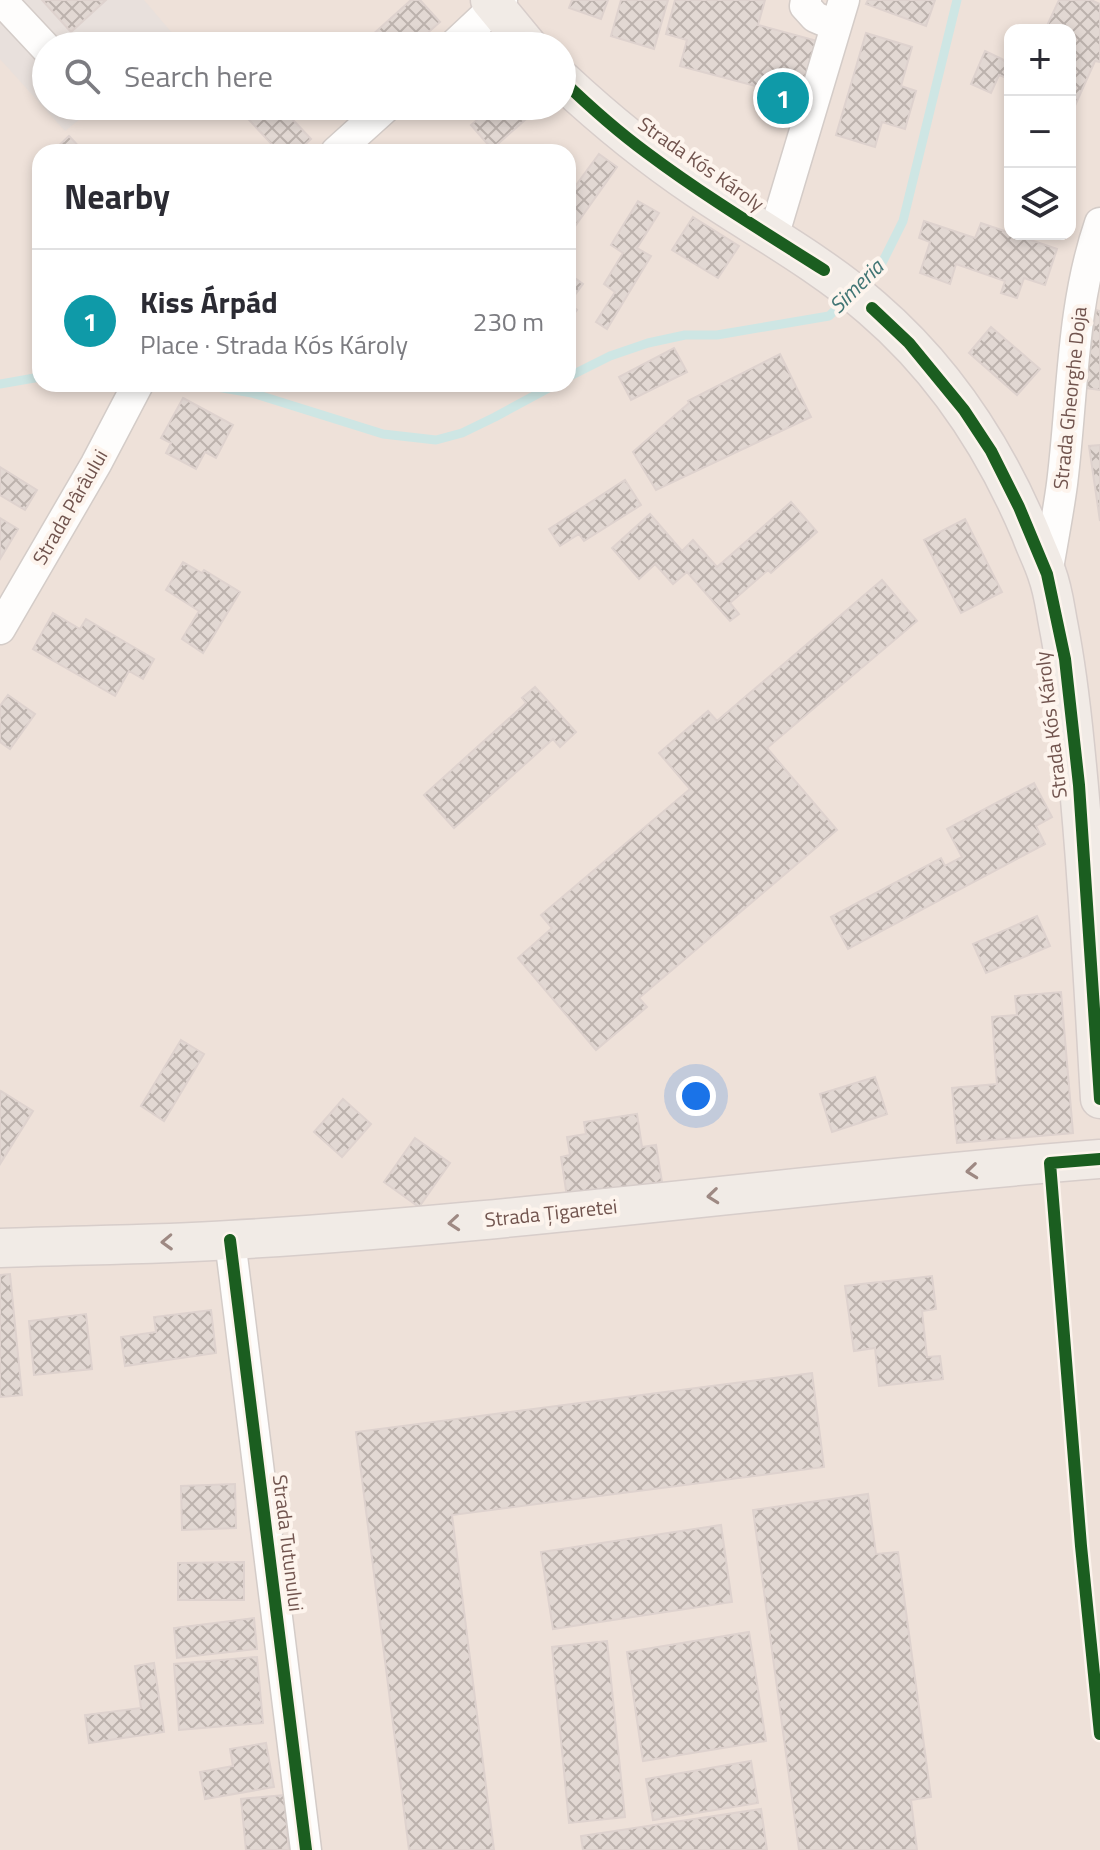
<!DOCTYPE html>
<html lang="en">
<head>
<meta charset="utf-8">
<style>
	:root { --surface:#fff; --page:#f2f2f3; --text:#2b2b33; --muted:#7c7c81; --line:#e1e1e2; --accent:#a08b85 }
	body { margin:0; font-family:"Titillium Web",sans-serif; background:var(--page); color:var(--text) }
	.controls { position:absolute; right:24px; top:24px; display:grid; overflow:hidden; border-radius:16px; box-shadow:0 4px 12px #0003 }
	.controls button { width:72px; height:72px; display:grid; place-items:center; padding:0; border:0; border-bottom:2px solid var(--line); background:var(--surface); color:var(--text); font:40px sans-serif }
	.you { position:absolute; left:696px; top:1096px; width:28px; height:28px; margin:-20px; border:6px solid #fff; border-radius:50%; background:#1a73e8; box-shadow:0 0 0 12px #1a73e833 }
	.badge { display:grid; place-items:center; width:52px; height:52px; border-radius:50%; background:var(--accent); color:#fff; font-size:26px; font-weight:700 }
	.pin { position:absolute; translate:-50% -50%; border:4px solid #fff; box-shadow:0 2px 8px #0006 }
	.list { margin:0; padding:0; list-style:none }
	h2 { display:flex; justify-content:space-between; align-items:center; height:104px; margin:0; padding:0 32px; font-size:34px }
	h2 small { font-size:26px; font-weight:400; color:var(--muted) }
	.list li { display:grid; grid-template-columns:52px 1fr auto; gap:24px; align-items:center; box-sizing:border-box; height:144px; padding:0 32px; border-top:2px solid var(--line) }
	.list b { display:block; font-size:30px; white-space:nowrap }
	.list p { margin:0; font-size:26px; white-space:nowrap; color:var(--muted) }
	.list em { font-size:26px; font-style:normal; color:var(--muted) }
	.icon { flex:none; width:44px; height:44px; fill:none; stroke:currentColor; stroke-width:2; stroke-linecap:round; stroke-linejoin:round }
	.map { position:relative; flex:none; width:1100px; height:1850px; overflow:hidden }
	.search { position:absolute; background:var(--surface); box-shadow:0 4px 12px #0003; left:32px; top:32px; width:544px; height:88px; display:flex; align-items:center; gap:20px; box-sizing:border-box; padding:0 28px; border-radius:44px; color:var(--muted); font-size:30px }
	.panel { position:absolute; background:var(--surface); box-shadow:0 4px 12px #0003; left:32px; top:144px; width:544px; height:248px; border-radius:24px }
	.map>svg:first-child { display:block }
	.residential { fill:#eee1d9; fill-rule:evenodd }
	.industrial { fill:#e8e0dc }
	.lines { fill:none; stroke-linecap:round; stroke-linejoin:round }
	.stream { stroke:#cee6e4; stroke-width:9 }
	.building { fill:url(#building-cross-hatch); stroke:#ded2ce; stroke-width:2 }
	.minor-casing { stroke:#d4ccc8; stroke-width:33 }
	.major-casing { stroke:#d7cdca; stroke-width:41 }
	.minor { stroke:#fefdfc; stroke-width:30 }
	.major { stroke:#f1ebe6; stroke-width:38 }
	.cycleway-casing { stroke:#fdf4ed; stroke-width:17 }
	.cycleway { stroke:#1b5e20; stroke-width:12 }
	.oneway { stroke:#9e8983 }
	.labels { text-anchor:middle; stroke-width:8; stroke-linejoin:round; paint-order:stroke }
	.street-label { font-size:20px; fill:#71544e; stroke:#fdf4ed }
	.water-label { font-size:22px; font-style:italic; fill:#427675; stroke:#fdf4ed }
</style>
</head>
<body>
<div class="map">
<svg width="1100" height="1850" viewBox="0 0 1100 1850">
	<defs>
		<pattern id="building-cross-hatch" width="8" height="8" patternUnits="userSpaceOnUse" patternTransform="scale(2)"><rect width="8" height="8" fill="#e2d8d3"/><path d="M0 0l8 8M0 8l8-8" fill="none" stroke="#bcb2ad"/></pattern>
	</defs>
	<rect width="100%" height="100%" fill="#f6f0eb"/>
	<path class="residential" d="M0,0h1100v1850h-1100zM1010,30h60v204h-60zM46,46h516v60h-516zM40,152h528v232h-528z"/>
	<path class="industrial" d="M0,0h144l34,40 -8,6h-124v60h50l-31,25 -65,-72z"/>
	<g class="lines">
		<path class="stream" d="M858,287l23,-22 22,-44 54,-221
			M568,377l42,-21 38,-13 37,-8h32l112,-19 19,-18
			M0,384l40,-7
			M200,384l52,9 131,41 53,6 26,-7 33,-16 61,-33"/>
	</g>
	<path class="building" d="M42,0h64l-35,32z
		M411,0h9l20,22 -27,24h-53z
		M572,0h36l-7,19 -32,-11z
		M621,0h47l-14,49 -43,-13z
		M675,0h90l-7,25 59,16 -16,57 -121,-32 7,-26 -21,-6z
		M868,0h67l-9,26 -60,-22z
		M1059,0h32l9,4v58l-5,-1 -21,47 -4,-2v-76h-25z
		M866,33l46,14 -11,39 15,5 -11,38 -23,-7 -7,25 -39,-12z
		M985,51l25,12v16l-11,-4 -8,18 -20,-9z
		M236,106h44l31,33 -14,13h-18z
		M493,106h48l-49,43 -21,-24z
		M69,136l15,16h-32z
		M599,154l18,13 -49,69v-40z
		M638,201l21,12 -22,35 14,8 -44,73 -11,-7 19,-30 -11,-8 19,-31 -12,-8z
		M693,217l46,29 -21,32 -46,-28z
		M924,221l51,17 6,-15 76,26 -12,36 -21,-7 -7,20 -16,-5 4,-12 -49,-17 -6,20 -30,-11 10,-31 -11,-4z
		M568,273l15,11 -14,19 8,7 -9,12z
		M1096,310l4,1v79l-15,-2z
		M991,327l49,42 -23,26 -48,-42z
		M674,348l13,24 -56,28 -12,-23z
		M780,354l31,63 -155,73 -23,-38 56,-49 -1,-2z
		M183,398l50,27 -17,33 -11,-6 -9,17 -30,-16 5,-10 -10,-5z
		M1100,445v76l-11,-75z
		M0,467l37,23 -12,20 -25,-15z
		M625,480l16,25 -57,36 -5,-7 -19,12 -11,-17z
		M791,502l26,30 -46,41 -3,-3 -38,33 9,11 -9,7 -43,-49 -14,12 -18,-20 -16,15 -27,-31 38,-34 32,37 11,-11 24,27z
		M0,518l18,11 -18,30z
		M965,519l37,73 -41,21 -37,-73z
		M183,562l19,11 2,-3 36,22 -37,61 -21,-14 17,-28 -33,-21z
		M882,580l35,41 -150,127 70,82 -198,168 8,9 -51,43 -78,-92 34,-30 -11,-13 149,-126 -31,-36 49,-42 9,10z
		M53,613l27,16 6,-10 68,40 -11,20 -14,-8 -14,25 -82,-47z
		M535,687l41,45 -16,15 -7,-8 -99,89 -30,-33 102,-92 -4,-5z
		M8,695l27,19 -25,35 -10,-7v-36z
		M1034,783l18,34 -16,9 9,18 -197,105 -17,-32 110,-59 4,8 17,-9 -15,-28z
		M1037,916l13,30 -64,27 -13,-29z
		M1061,992l12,141 -116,10 -5,-55 45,-4 -5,-67 25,-2 -2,-19z
		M181,1040l23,14 -40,67 -23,-15z
		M875,1077l12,37 -55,18 -12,-38z
		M1,1091l32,20 -33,53v-71z
		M343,1099l28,25 -29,33 -28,-25z
		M637,1114l5,33 14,-2 6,37 -95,15 -6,-40 9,-2 -3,-18 19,-3 -2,-12z
		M415,1138l35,25 -31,44 -35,-25z
		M10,1274l12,121 -22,2v-122z
		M932,1276l4,33 -14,2 5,46 13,-1 3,23 -64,7 -4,-38 -21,3 -9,-65z
		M211,1310l5,43 -91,13 -4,-29 35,-5 -2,-15z
		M86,1314l6,55 -58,6 -5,-54z
		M812,1373l12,94 -372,48 42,335h-85l-53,-418z
		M235,1484l1,44 -54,2 -1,-44z
		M868,1494l8,60 22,-2 33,245 -20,3 6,50h-118l-46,-340z
		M721,1525l11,77 -179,27 -12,-77z
		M244,1562v38h-66v-37z
		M254,1618l3,31 -80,9 -3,-30z
		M749,1632l17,109 -123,20 -16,-109z
		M607,1641l18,176 -56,6 -17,-176z
		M257,1657l6,66 -84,7 -5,-66z
		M154,1663l10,69 -75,11 -4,-28 56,-7 -6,-42z
		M266,1743l8,44 -69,12 -5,-27 33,-6 -3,-17z
		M751,1761l7,42 -105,17 -7,-41z
		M284,1795l5,55h-43l-5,-51z
		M761,1809l6,41h-184l-2,-14z"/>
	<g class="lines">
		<defs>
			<path id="minor" d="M1,0l45,48
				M806,0l-1,6 10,11 21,9
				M453,46l49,-46
				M336,152l51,-46
				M773,237l71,-237
				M1047,574c5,-30 11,-60 15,-90 11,-88 9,-176 38,-261
				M0,629l96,-165 42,-80
				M230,1240l76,610"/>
			<path id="major" d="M490,0l38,46
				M562,80c43,40 87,76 136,109 58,39 121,73 174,119 71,61 123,140 159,226 5,14 12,27 16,40 6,16 8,33 11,49 8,41 13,82 17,123 12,117 18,235 25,353
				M0,1248c77,-3 154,-3 230,-8 291,-17 580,-58 870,-81"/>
		</defs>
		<use href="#minor" class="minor-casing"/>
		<use href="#major" class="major-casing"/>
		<use href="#minor" class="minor"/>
		<use href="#major" class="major"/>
		<defs>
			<path id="cycleway" d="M562,80c27,26 55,51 85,73 56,42 117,79 177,117
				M872,308l37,35 55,67 27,41 28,56 28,67 18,85 14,126 21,314
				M1100,1159l-50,4 31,383 19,188
				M230,1240l76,610"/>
		</defs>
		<use href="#cycleway" class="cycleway-casing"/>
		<use href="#cycleway" class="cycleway"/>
	</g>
	<defs><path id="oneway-chevron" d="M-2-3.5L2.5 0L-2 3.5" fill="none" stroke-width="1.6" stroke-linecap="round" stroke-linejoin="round" transform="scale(2)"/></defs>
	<g class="oneway">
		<use href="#oneway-chevron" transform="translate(972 1171) rotate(174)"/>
		<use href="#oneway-chevron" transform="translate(713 1196) rotate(174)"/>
		<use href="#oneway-chevron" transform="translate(454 1223) rotate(175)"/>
		<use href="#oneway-chevron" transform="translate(167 1242) rotate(178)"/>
	</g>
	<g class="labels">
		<g class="street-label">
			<text transform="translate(701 164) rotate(35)" y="7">Strada Kós Károly</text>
			<text transform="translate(1070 398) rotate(-84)" y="7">Strada Gheorghe Doja</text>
			<text transform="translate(70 507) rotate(-60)" y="7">Strada Pârâului</text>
			<text transform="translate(1051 725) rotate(-97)" y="7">Strada Kós Károly</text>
			<text transform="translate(551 1213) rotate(-6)" y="7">Strada Țigaretei</text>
			<text transform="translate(288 1543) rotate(83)" y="7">Strada Tutunului</text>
		</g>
		<g class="water-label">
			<text transform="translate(856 286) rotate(-45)" y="8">Simeria</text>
		</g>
	</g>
</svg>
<div class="controls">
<button>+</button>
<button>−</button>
<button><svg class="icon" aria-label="layers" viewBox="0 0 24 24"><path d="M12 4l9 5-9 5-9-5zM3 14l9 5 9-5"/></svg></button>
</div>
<div class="you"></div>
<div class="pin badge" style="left:783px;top:98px;background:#0f9aa8">1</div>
<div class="search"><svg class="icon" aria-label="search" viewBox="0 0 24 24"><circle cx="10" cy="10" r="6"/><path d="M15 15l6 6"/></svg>Search here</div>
<section class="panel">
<h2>Nearby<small></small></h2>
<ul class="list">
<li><span class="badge" style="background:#0f9aa8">1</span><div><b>Kiss Árpád</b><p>Place · Strada Kós Károly</p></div><em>230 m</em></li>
</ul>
</section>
</div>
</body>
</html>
